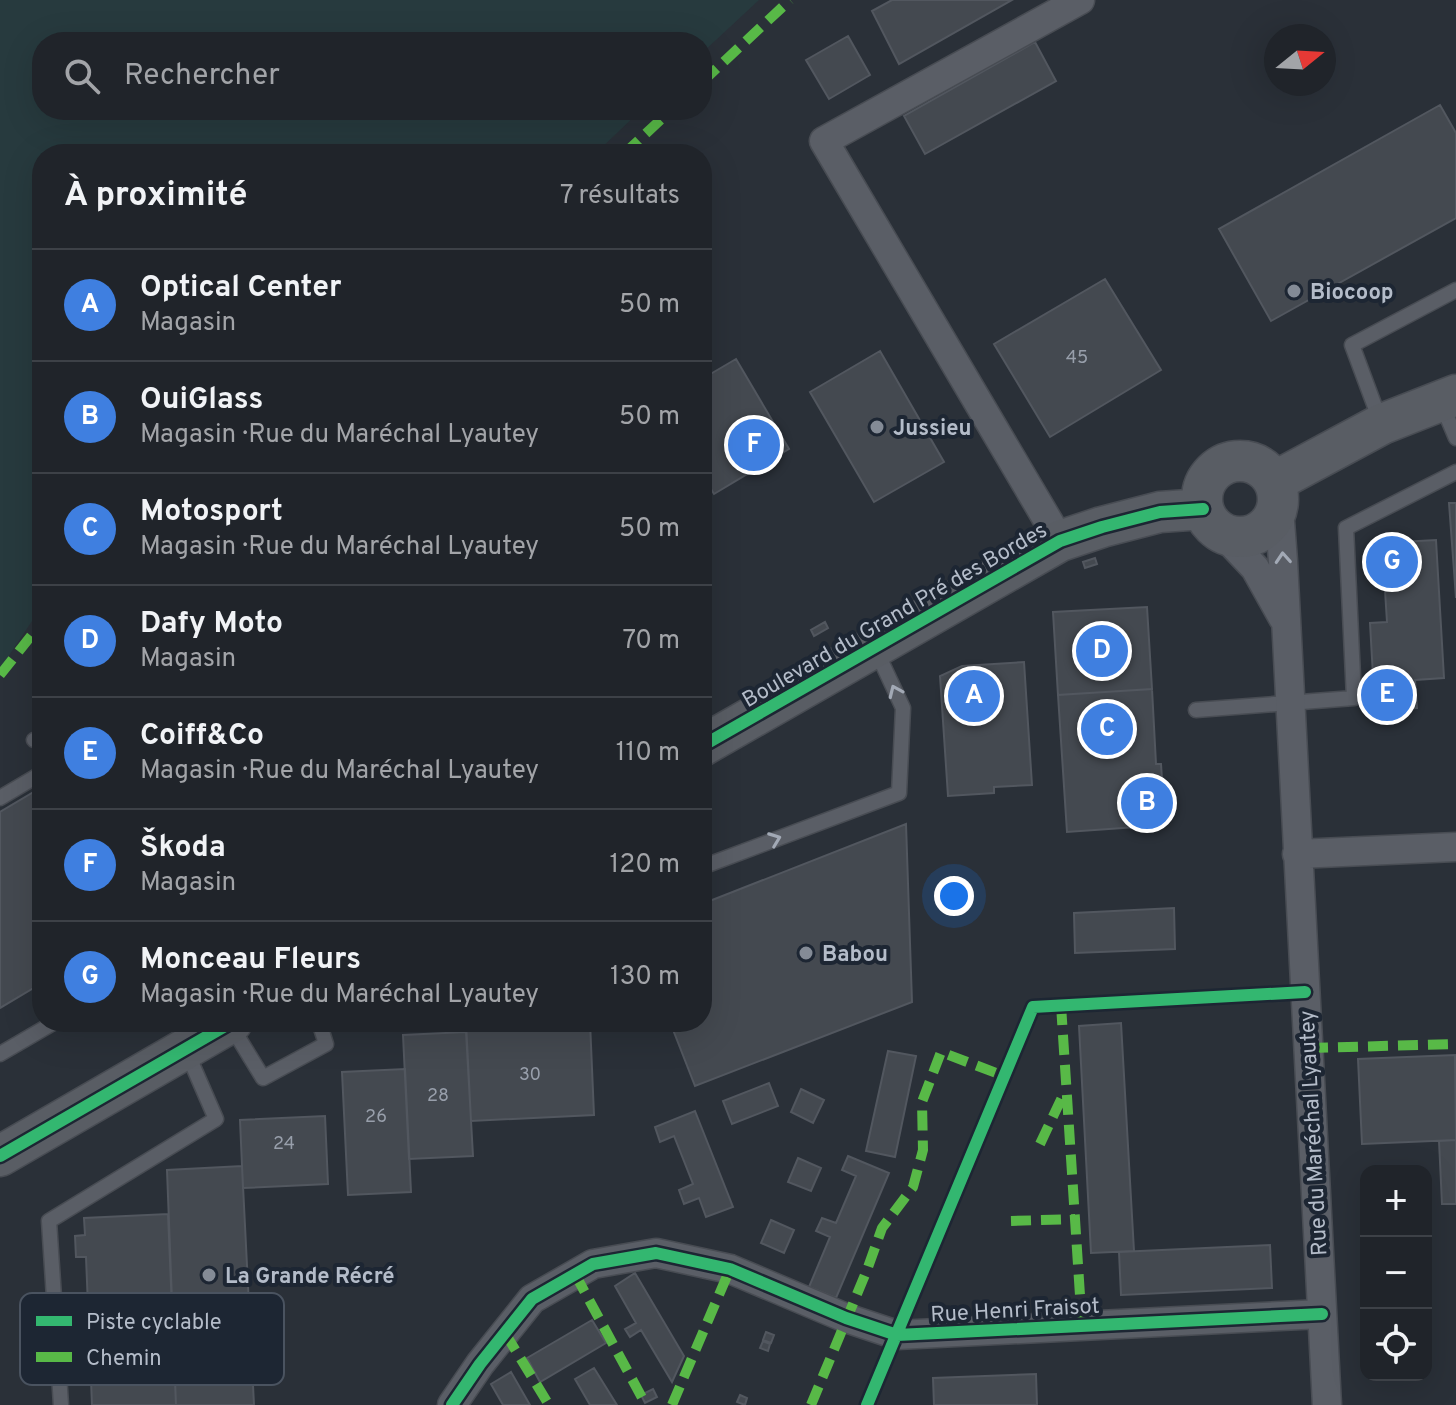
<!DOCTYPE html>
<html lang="fr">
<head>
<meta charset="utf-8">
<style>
	:root { --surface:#20242a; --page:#282c32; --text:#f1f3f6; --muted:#a2a4a8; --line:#3d4147; --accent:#d93025 }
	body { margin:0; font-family:Overpass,sans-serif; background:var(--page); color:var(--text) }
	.controls { position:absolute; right:24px; bottom:24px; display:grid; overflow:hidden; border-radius:16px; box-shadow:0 8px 32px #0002 }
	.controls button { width:72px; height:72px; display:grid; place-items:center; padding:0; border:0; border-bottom:2px solid var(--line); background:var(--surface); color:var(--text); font:40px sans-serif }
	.compass { position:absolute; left:1264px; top:24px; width:72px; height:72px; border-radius:50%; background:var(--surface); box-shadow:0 8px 32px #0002; rotate:72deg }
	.you { position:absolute; left:954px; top:896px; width:28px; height:28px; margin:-20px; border:6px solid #fff; border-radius:50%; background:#1a73e8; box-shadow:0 0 0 12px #1a73e833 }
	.badge { display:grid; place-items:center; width:52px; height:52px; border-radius:50%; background:var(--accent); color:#fff; font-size:26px; font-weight:700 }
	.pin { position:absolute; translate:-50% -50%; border:4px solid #fff; box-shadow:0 2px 8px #0006 }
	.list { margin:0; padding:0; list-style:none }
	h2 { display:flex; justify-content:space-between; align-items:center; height:104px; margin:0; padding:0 32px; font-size:34px }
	h2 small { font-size:26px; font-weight:400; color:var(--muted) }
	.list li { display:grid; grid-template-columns:52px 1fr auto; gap:24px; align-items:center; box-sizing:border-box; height:112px; padding:0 32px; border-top:2px solid var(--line) }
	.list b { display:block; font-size:30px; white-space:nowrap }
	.list p { margin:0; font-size:26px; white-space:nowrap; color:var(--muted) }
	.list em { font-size:26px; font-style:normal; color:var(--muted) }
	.icon { flex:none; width:44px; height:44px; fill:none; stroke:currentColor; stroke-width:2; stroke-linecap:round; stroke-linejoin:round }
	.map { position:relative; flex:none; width:1456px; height:1405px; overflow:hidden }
	.search { position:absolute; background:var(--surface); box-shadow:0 8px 32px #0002; left:32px; top:32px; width:680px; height:88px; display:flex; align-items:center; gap:20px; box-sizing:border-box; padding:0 28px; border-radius:32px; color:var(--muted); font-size:30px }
	.panel { position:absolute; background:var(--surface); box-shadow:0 8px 32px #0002; left:32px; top:144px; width:680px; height:888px; border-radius:32px }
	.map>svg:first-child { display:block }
	.green { fill:#273a3e }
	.building { fill:#444950; stroke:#52575f; stroke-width:2 }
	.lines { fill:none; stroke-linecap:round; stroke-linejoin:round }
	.lane-casing { stroke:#484c53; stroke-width:17 }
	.street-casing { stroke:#484c53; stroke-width:31 }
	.secondary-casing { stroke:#484c53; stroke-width:43 }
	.lane { stroke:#5a5e66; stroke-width:14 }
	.street { stroke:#5a5e66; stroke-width:28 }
	.secondary { stroke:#595d64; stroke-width:40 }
	.quiet { stroke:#58b947; stroke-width:10; stroke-dasharray:20 10; stroke-linecap:butt }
	.cycleway-casing { stroke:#1d2633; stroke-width:17 }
	.cycleway { stroke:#33b770; stroke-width:12 }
	.oneway { stroke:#a2a9b5 }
	.poi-dot { fill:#848b96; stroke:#1d2633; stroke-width:3 }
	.labels { text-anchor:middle; stroke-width:8; stroke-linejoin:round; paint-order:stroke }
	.number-label { font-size:18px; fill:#989fab }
	.poi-label { font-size:22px; font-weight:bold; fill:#b4bcc9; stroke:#1d2633; text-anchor:start }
	.street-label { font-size:22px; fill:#b4bcc9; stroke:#1d2633 }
	.key { fill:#1d2633; stroke:#4a5360; stroke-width:2 }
	.key-label { font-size:22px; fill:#b4bcc9 }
</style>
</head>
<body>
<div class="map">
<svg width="1456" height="1405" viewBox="0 0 1456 1405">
	<rect width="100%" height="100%" fill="#2a3038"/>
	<path class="green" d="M0,0h759l-57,53v-11h-660v68h599l-46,44h-553v452l-42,63z"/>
	<path class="building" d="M892,0h120l-113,64 -27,-53z
		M848,36l22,39 -41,24 -23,-39z
		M1035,42l21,39 -131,73 -21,-38z
		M1440,105l16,28v85l-185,103 -52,-92z
		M1105,279l56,91 -111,67 -56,-93z
		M880,351l64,111 -70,40 -64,-110z
		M736,359l53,90 -75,45 -12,-20v-95z
		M1449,503h7v95z
		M1436,540l8,138 -29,2 2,28 -42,3 -5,-88 17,-1 -5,-79z
		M1095,558l2,6 -12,4 -2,-6z
		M1147,607l5,82 -94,6 -5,-83z
		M825,622l3,6 -14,8 -3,-6z
		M1024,662l8,123 -38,2v6l-46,3 -8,-120 22,-10z
		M1152,689l4,75h5l4,61 -98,7 -9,-137z
		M42,787v196l-42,25v-196z
		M906,824l6,178 -217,84 -25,-64h32v-118z
		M1174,908l1,41 -100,4 -1,-40z
		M466,1022h124l4,93 -123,6z
		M1121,1023l13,228 -43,2 -12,-227z
		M466,1032l7,124 -64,3 -6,-124z
		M888,1051l28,5 -21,101 -29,-6z
		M1455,1055l1,85 -94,4 -4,-85z
		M405,1069l6,123 -63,3 -6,-123z
		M769,1083l9,23 -46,18 -9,-23z
		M801,1089l23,11 -11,23 -22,-11z
		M695,1111l38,96 -27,10 -7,-19 -15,6 -5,-14 14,-6 -19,-48 -14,6 -5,-15z
		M325,1116l3,68 -85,4 -3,-68z
		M1456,1140v64h-14l-3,-63z
		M848,1156l41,17 -53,125 -27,-11 21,-50 -14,-6 6,-13 14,5 20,-47 -14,-6z
		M798,1158l23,10 -10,23 -23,-9z
		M242,1166l12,239h-78l-9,-235z
		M168,1214l8,191h-84l-6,-148h-10l-1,-21 10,-1 -1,-17z
		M771,1220l23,10 -10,23 -23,-10z
		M1270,1245l2,43 -151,7 -2,-43z
		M635,1273l49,83 -12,26 -31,-52 -11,7 -5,-8 11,-6 -21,-37z
		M592,1320l14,23 -66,39 -13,-24z
		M766,1332l8,3 -3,8 -8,-3z
		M763,1341l7,3 -2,7 -8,-3z
		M594,1368l23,37h-27l-15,-26z
		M511,1372l19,33h-27l-12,-21z
		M1036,1374l1,31h-103l-1,-27z
		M653,1389l4,8 -12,6 -4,-8z
		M740,1395l7,3 -2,7 -8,-3z"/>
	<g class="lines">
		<defs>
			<path id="lane" d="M1442,405l14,33
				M1381,423l-29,-78 104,-55
				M1196,710l158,-12 -8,-170 110,-56
				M34,740l8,2
				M0,798l42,-25
				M702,867l197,-74 4,-85 -28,-60
				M230,1024l33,54 63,-34 -7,-22
				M0,1054l55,-32
				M61,1405l-12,-184 167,-102 -30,-69"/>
			<path id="street" d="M1278,495l5,66 44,844
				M1220,531l35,37 28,50
				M1060,541l-236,-400 256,-141
				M1297,854l159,-7
				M452,1405l28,-41 52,-65 61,-35 63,-11 74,16 116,49 51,17 425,-21"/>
			<path id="secondary" d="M1202 499a38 38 0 1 1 76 0a38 38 0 1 1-76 0Z
				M1274,482l108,-58 74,-29
				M702,746l358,-205 42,-14 58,-15 43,-3
				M0,1156l232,-134"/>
		</defs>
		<use href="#lane" class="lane-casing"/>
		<use href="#street" class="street-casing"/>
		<use href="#secondary" class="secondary-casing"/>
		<use href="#lane" class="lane"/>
		<use href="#street" class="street"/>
		<use href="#secondary" class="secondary"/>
		<path class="quiet" d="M702,82l88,-82
			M624,154l47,-44
			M0,675l42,-53
			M1061,1005l21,321
			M1308,1048l148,-4
			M1040,1144l25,-53
			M1011,1221l64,-2
			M575,1274l71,131
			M505,1333l44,72
			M672,1405l58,-136
			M811,1405l56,-135 15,-42 31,-41 10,-37 -1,-48 19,-50 63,24"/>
		<defs>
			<path id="cycleway" d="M702,746l358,-205 42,-14 58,-15 43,-3
				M0,1156l232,-134
				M452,1405l28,-41 52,-65 61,-35 63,-11 74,16 116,49 51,17 425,-21
				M867,1405l166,-398 272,-15"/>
		</defs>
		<use href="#cycleway" class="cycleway-casing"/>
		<use href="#cycleway" class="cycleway"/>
	</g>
	<defs><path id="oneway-chevron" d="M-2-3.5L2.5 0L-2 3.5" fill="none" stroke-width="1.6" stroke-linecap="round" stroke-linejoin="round" transform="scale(2)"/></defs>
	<g class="oneway">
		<use href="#oneway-chevron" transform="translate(1283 558) rotate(-94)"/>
		<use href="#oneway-chevron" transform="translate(895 691) rotate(-114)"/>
		<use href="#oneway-chevron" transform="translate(775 839) rotate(-21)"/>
	</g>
	<g class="poi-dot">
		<circle cx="1294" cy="291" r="8"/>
		<circle cx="877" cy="427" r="8"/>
		<circle cx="806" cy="953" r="8"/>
		<circle cx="209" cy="1275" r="8"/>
	</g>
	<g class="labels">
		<g class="number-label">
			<text x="1077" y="363">45</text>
			<text x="530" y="1080">30</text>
			<text x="438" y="1101">28</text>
			<text x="376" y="1122">26</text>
			<text x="284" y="1149">24</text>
		</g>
		<g class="poi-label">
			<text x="1310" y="299">Biocoop</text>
			<text x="893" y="435">Jussieu</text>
			<text x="822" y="961">Babou</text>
			<text x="225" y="1283">La Grande Récré</text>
		</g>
		<g class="street-label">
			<text transform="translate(894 614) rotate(-30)" y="8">Boulevard du Grand Pré des Bordes</text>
			<text transform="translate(1312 1133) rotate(-93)" y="8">Rue du Maréchal Lyautey</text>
			<text transform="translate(1015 1309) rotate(-3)" y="8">Rue Henri Fraisot</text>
		</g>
	</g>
	<rect x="20" y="1293" width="264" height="92" rx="12" class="key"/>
	<rect x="36" y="1316" width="36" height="10" fill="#33b770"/>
	<rect x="36" y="1352" width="36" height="10" fill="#58b947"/>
	<g class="key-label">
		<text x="86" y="1329">Piste cyclable</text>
		<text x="86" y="1365">Chemin</text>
	</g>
</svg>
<div class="controls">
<button>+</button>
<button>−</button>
<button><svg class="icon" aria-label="locate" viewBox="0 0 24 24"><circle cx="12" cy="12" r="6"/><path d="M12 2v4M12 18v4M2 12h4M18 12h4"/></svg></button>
</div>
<svg class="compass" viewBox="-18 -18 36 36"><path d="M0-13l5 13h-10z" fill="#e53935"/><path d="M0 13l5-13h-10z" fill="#a2a4a8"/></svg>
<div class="you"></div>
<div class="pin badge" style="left:974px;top:696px;background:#3f7fe0">A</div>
<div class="pin badge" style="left:1147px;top:803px;background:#3f7fe0">B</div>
<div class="pin badge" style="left:1107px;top:729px;background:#3f7fe0">C</div>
<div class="pin badge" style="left:1102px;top:651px;background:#3f7fe0">D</div>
<div class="pin badge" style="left:1387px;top:695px;background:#3f7fe0">E</div>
<div class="pin badge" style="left:754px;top:445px;background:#3f7fe0">F</div>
<div class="pin badge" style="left:1392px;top:562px;background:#3f7fe0">G</div>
<div class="search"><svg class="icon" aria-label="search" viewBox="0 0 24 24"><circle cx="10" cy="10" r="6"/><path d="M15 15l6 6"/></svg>Rechercher</div>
<section class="panel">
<h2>À proximité<small>7 résultats</small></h2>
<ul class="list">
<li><span class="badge" style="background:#3f7fe0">A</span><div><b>Optical Center</b><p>Magasin</p></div><em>50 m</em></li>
<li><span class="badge" style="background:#3f7fe0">B</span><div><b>OuiGlass</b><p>Magasin · Rue du Maréchal Lyautey</p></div><em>50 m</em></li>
<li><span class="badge" style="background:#3f7fe0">C</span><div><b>Motosport</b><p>Magasin · Rue du Maréchal Lyautey</p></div><em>50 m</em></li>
<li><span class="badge" style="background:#3f7fe0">D</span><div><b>Dafy Moto</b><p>Magasin</p></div><em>70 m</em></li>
<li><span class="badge" style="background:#3f7fe0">E</span><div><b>Coiff&amp;Co</b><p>Magasin · Rue du Maréchal Lyautey</p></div><em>110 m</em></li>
<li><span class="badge" style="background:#3f7fe0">F</span><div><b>Škoda</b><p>Magasin</p></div><em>120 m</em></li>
<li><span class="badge" style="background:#3f7fe0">G</span><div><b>Monceau Fleurs</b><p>Magasin · Rue du Maréchal Lyautey</p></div><em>130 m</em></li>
</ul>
</section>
</div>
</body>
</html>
